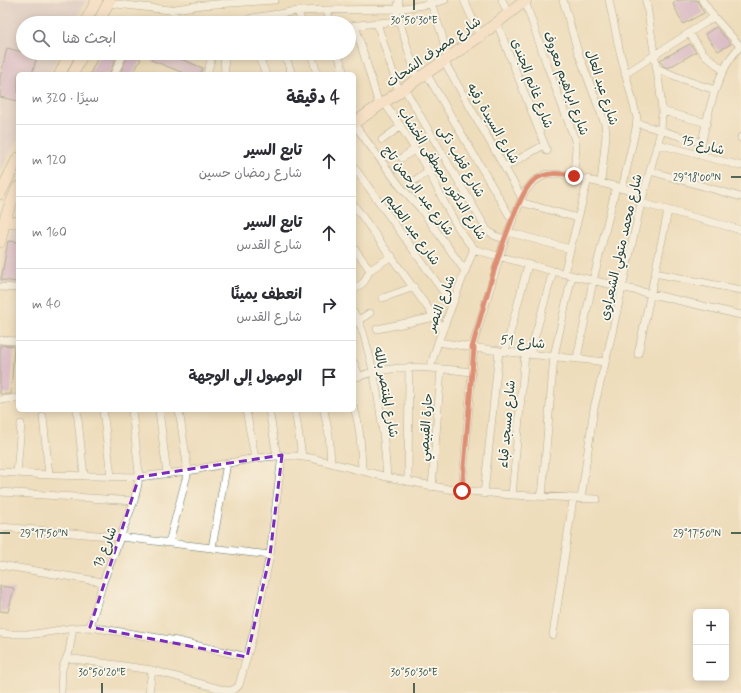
<!DOCTYPE html>
<html lang="ar">
<head>
<meta charset="utf-8">
<style>
	:root { --surface:#fff; --page:#f2f2f3; --text:#2b2b33; --muted:#7c7c81; --line:#e1e1e2 }
	body { margin:0; font-family:Mynerve,"Playpen Sans Arabic",sans-serif; background:var(--page); color:var(--text); direction:rtl }
	.controls { position:absolute; right:12px; bottom:12px; display:grid; overflow:hidden; border-radius:6px; box-shadow:0 2px 10px #0003 }
	.controls button { width:36px; height:36px; display:grid; place-items:center; padding:0; border:0; border-bottom:1px solid var(--line); background:var(--surface); color:var(--text); font:20px sans-serif }
	.stop { position:absolute; width:12px; height:12px; margin:-9px; border:3px solid #c8321e; border-radius:50%; background:#fff }
	.stop.end { background:#c8321e; border-color:#fff; box-shadow:0 1px 4px #0008 }
	.list { margin:0; padding:0; list-style:none }
	h2 { display:flex; justify-content:space-between; align-items:center; height:52px; margin:0; padding:0 16px; font-size:17px }
	h2 small { font-size:13px; font-weight:400; color:var(--muted) }
	.list li { display:grid; grid-template-columns:26px 1fr auto; gap:12px; align-items:center; box-sizing:border-box; height:72px; padding:0 16px; border-top:1px solid var(--line) }
	.list b { display:block; font-size:15px; white-space:nowrap }
	.list p { margin:0; font-size:13px; white-space:nowrap; color:var(--muted) }
	.list em { font-size:13px; font-style:normal; color:var(--muted) }
	.icon { flex:none; width:22px; height:22px; fill:none; stroke:currentColor; stroke-width:2; stroke-linecap:round; stroke-linejoin:round }
	.map { position:relative; flex:none; width:741px; height:693px; overflow:hidden; direction:ltr }
	.search { position:absolute; background:var(--surface); box-shadow:0 2px 10px #0003; left:16px; top:16px; width:340px; height:44px; display:flex; align-items:center; gap:10px; box-sizing:border-box; padding:0 14px; border-radius:22px; color:var(--muted); font-size:15px }
	.panel { position:absolute; background:var(--surface); box-shadow:0 2px 10px #0003; left:16px; top:72px; width:340px; height:340px; border-radius:6px; direction:rtl }
	.map>svg:first-child { display:block }
	.industrial { fill:#cebed1 }
	.building { fill:#c59ad6 }
	.lines { fill:none; stroke-linecap:round; stroke-linejoin:round }
	.street-casing { stroke:#677563; stroke-width:8 }
	.secondary-casing { stroke:#677563; stroke-width:12 }
	.street { stroke:#fff; stroke-width:7 }
	.secondary { stroke:#fde4d1; stroke-width:11 }
	.route { stroke:#c8321e; stroke-width:5 }
	.marked { fill:none; stroke:#7b2cbf; stroke-width:3; stroke-dasharray:8 5; stroke-linejoin:round }
	.ticks { fill:none; stroke:#1f3d34; stroke-width:1.5 }
	.labels { text-anchor:middle; stroke-width:3.5; stroke-linejoin:round; paint-order:stroke }
	.street-label { font-size:13px; fill:#1f3d34; stroke:#fbf7ec }
	.ticks-label { font-size:10px; text-anchor:middle; fill:#1f3d34; stroke:#fbf7ec; stroke-width:3.5; stroke-linejoin:round; paint-order:stroke }
</style>
</head>
<body>
<div class="map">
<svg width="741" height="693" viewBox="0 0 741 693">
	<rect width="100%" height="100%" fill="#fbf7ec"/>
	<filter id="ink" filterUnits="userSpaceOnUse"><feTurbulence type="fractalNoise" baseFrequency=".025" numOctaves="2"/><feDisplacementMap in="SourceGraphic" scale="8" xChannelSelector="R" yChannelSelector="G"/><feConvolveMatrix kernelMatrix="1 2 1 2 8 2 1 2 1" color-interpolation-filters="sRGB"/></filter>
	<filter id="wash" filterUnits="userSpaceOnUse"><feTurbulence type="fractalNoise" baseFrequency=".012" numOctaves="4" result="noise"/><feDisplacementMap in="SourceGraphic" scale="16" xChannelSelector="R" yChannelSelector="G"/><feGaussianBlur stdDeviation="0.9" result="paint"/><feColorMatrix in="noise" values="0 0 0 0 0 0 0 0 0 0 0 0 0 0 0 0 0 1.4 0 .05"/><feComposite in="paint" operator="in"/></filter>
	<g filter="url(#wash)">
		<rect width="100%" height="100%" fill="#edb"/>
		<path class="industrial" d="M0,0h86l-11,23h-52v30h36l-10,21h-31v65l-18,33z
			M10,228h8v63l-18,-6z"/>
		<g id="blocks">
			<path class="building" d="M677,0h20l7,13 -21,11 -10,-20z
				M716,27l15,17 -13,7 -13,-17z
				M690,44l6,8 -28,16 -5,-2 -3,-6z
				M7,48l30,8 -5,18h-14v27l-18,-4v-20z
				M100,53h18l-9,21h-19z
				M129,53l12,6 -8,15h-13z
				M154,53h12l37,15 -3,6h-14l-35,-14z
				M8,241l10,1v40l-17,-2z
				M0,345l14,1 -3,48h-11z
				M0,586l14,2 -6,24 -8,-1z"/>
		</g>
	</g>
	<g filter="url(#ink)">
		<use href="#blocks" fill-opacity="0" stroke="#677563" stroke-width="1"/>
		<g class="lines">
			<defs>
				<path id="street" d="M399,0l-2,13 20,66
					M430,0l12,35 5,24
					M464,0l16,36
					M502,0l6,14
					M563,0l15,52 27,72 1,11 -5,48
					M609,0l10,48 18,70 -1,10 -14,61
					M702,0l12,17 27,30
					M525,1l22,64 28,75 1,7 -2,29
					M108,3l61,7 33,-5 73,-5
					M175,10v13
					M327,10l3,13
					M298,11l4,12
					M270,15l3,8
					M244,23l8,-5 46,-7 29,-1 70,-1 34,-5 14,-4
					M377,23l22,68
					M497,23l50,128
					M355,25l24,80
					M349,26l49,-5
					M689,33l14,20 20,17
					M224,53l1,21
					M257,53l9,21
					M284,53l8,21
					M311,53l6,21
					M338,53l6,21
					M444,61l78,137
					M656,68l29,12 30,10
					M426,73l86,147
					M114,74l10,-21
					M207,74l6,-21
					M625,74l89,-57
					M404,88l83,142 8,6 10,3
					M384,102c16,23 31,46 45,70 10,19 31,66 47,78l77,21 188,44
					M662,111l45,12
					M637,123l65,20
					M354,124l46,62 20,22 45,63
					M741,138v-1
					M382,140l19,-14
					M658,144l83,22
					M699,155c9,-38 14,-79 41,-109
					M402,158l13,-9
					M354,167l98,137
					M505,167l39,-22
					M650,171l91,26
					M414,181l14,-10
					M520,202l58,16
					M641,203l100,27
					M354,205l89,124
					M508,232l62,17
					M354,248l16,22
					M655,273l86,17
					M564,274l24,-95
					M0,287l18,1
					M354,290l10,-8 6,-12 22,-14
					M383,298l31,-11
					M354,313c7,10 10,22 13,34 12,42 17,87 20,130
					M354,323l16,-10
					M377,329l58,-12
					M0,340l18,1
					M438,342c29,5 58,9 88,12 27,3 53,4 79,8
					M472,348l33,-109 19,-46 9,-11 13,-8h16l82,19
					M505,352l23,-87
					M530,354l23,-83
					M638,354l30,-143
					M577,358l16,-77 23,-94
					M354,363l5,13
					M430,368l8,-26 36,-94
					M354,378c40,-15 77,-11 118,-6
					M0,400l18,-2
					M354,408c7,21 7,42 8,63
					M77,410l7,66
					M103,410l8,66
					M159,410l8,64
					M246,410l9,48
					M269,410l8,46
					M295,410l7,46
					M324,410l5,25 2,28
					M43,417l6,58
					M0,472l49,3 90,2 49,-6 67,-13 22,-2h18l16,2 76,19 61,12 64,6 85,4
					M17,473l4,-49
					M408,482l1,-115
					M432,487l9,-118
					M462,491l12,-143
					M0,492l134,9
					M484,494l15,-143
					M512,495l13,-141
					M542,497l12,-141 18,-80
					M581,499l13,-91 14,-57 33,-148 20,-72 1,-20 -2,-21 -14,-90
					M0,527l121,10 149,18
					M169,543l19,-72 -9,-61
					M212,548l15,-85
					M0,565l103,17
					M90,627l13,-45 31,-81 4,-17 1,-11 -7,-63
					M0,633l9,1h26l38,-6 17,-1 87,14 70,16
					M553,635l20,-136
					M67,658l85,12 76,21c6,-1 8,-2 11,-6l16,-57 15,-73 12,-100
					M61,693l1,-24 7,-17 4,-24
					M149,693l3,-23"/>
				<path id="secondary" d="M85,23l12,-23
					M98,23l12,-23
					M60,74l10,-21
					M73,74l10,-21
					M354,123l126,-87 46,-36
					M0,194l18,-36
					M4,222h14
					M0,242l6,-27 12,-28"/>
			</defs>
			<use href="#street" class="street-casing"/>
			<use href="#secondary" class="secondary-casing"/>
			<use href="#street" class="street"/>
			<use href="#secondary" class="secondary"/>
		</g>
	</g>
	<g class="lines" filter="url(#ink)">
		<path class="route" d="M462,491l12,-143h-2c13,-46 25,-94 44,-138 5,-10 8,-21 17,-29 13,-10 27,-8 41,-5"/>
	</g>
	<path d="M0 0H741V693H0ZM282,455l-12,100 -23,102 -157,-30 49,-150z" fill="#edb" fill-opacity=".55" fill-rule="evenodd"/>
	<path class="marked" d="M282,455l-12,100 -23,102 -157,-30 49,-150z"/>
	<path class="ticks" d="M414,0v10M731,177h10M0,533h10M731,533h10M102,683v10M414,683v10"/>
	<g class="labels">
		<g class="street-label">
			<text transform="translate(433 51) rotate(-35)" y="5">شارع مصرف الشحات</text>
			<text transform="translate(533 83) rotate(69)" y="5">شارع غانم الجندى</text>
			<text transform="translate(567 83) rotate(70)" y="5">شارع ابراهيم معروف</text>
			<text transform="translate(603 87) rotate(72)" y="5">شارع عبد العال</text>
			<text transform="translate(494 123) rotate(60)" y="5">شارع السيدة رقيه</text>
			<text transform="translate(703 144) rotate(15)" y="5">شارع 15</text>
			<text transform="translate(462 161) rotate(60)" y="5">شارع قطب ذكى</text>
			<text transform="translate(443 173) rotate(58)" y="5">شارع الدكتور مصطفى الخشاب</text>
			<text transform="translate(419 190) rotate(53)" y="5">شارع عبد الرحمن تاج</text>
			<text transform="translate(413 229) rotate(54)" y="5">شارع عبد العليم</text>
			<text transform="translate(620 247) rotate(-77)" y="5">شارع محمد متولي الشعراوى</text>
			<text transform="translate(440 303) rotate(-69)" y="5">شارع النصر</text>
			<text transform="translate(523 341) rotate(6)" y="5">شارع 51</text>
			<text transform="translate(387 392) rotate(80)" y="5">شارع المنتصر بالله</text>
			<text transform="translate(506 424) rotate(-85)" y="5">شارع مسجد قباء</text>
			<text transform="translate(425 427) rotate(-86)" y="5">حارة القبيصي</text>
			<text transform="translate(104 547) rotate(-68)" y="5">شارع 13</text>
		</g>
	</g>
	<g class="ticks-label">
		<text x="414" y="24">30°50'30"E</text>
		<text x="697" y="181">29°18'00"N</text>
		<text x="44" y="537">29°17'50"N</text>
		<text x="697" y="537">29°17'50"N</text>
		<text x="102" y="676">30°50'20"E</text>
		<text x="414" y="676">30°50'30"E</text>
	</g>
</svg>
<div class="controls">
<button>+</button>
<button>−</button>
</div>
<div class="stop" style="left:462px;top:491px"></div>
<div class="stop end" style="left:574px;top:176px"></div>
<div class="search"><svg class="icon" aria-label="search" viewBox="0 0 24 24"><circle cx="10" cy="10" r="6"/><path d="M15 15l6 6"/></svg>ابحث هنا</div>
<section class="panel">
<h2>4 دقيقة<small>سيرًا · 320 m</small></h2>
<ul class="list">
<li><svg class="icon" aria-label="ahead" viewBox="0 0 24 24"><path d="M12 20V5M6 11l6-6 6 6"/></svg><div><b>تابع السير</b><p>شارع رمضان حسين</p></div><em>120 m</em></li>
<li><svg class="icon" aria-label="ahead" viewBox="0 0 24 24"><path d="M12 20V5M6 11l6-6 6 6"/></svg><div><b>تابع السير</b><p>شارع القدس</p></div><em>160 m</em></li>
<li><svg class="icon" aria-label="right" viewBox="0 0 24 24"><path d="M7 20v-9h11M14 6l5 5-5 5"/></svg><div><b>انعطف يمينًا</b><p>شارع القدس</p></div><em>40 m</em></li>
<li><svg class="icon" aria-label="arrive" viewBox="0 0 24 24"><path d="M6 21V4h12l-3 4 3 4H6"/></svg><div><b>الوصول إلى الوجهة</b></div></li>
</ul>
</section>
</div>
</body>
</html>
